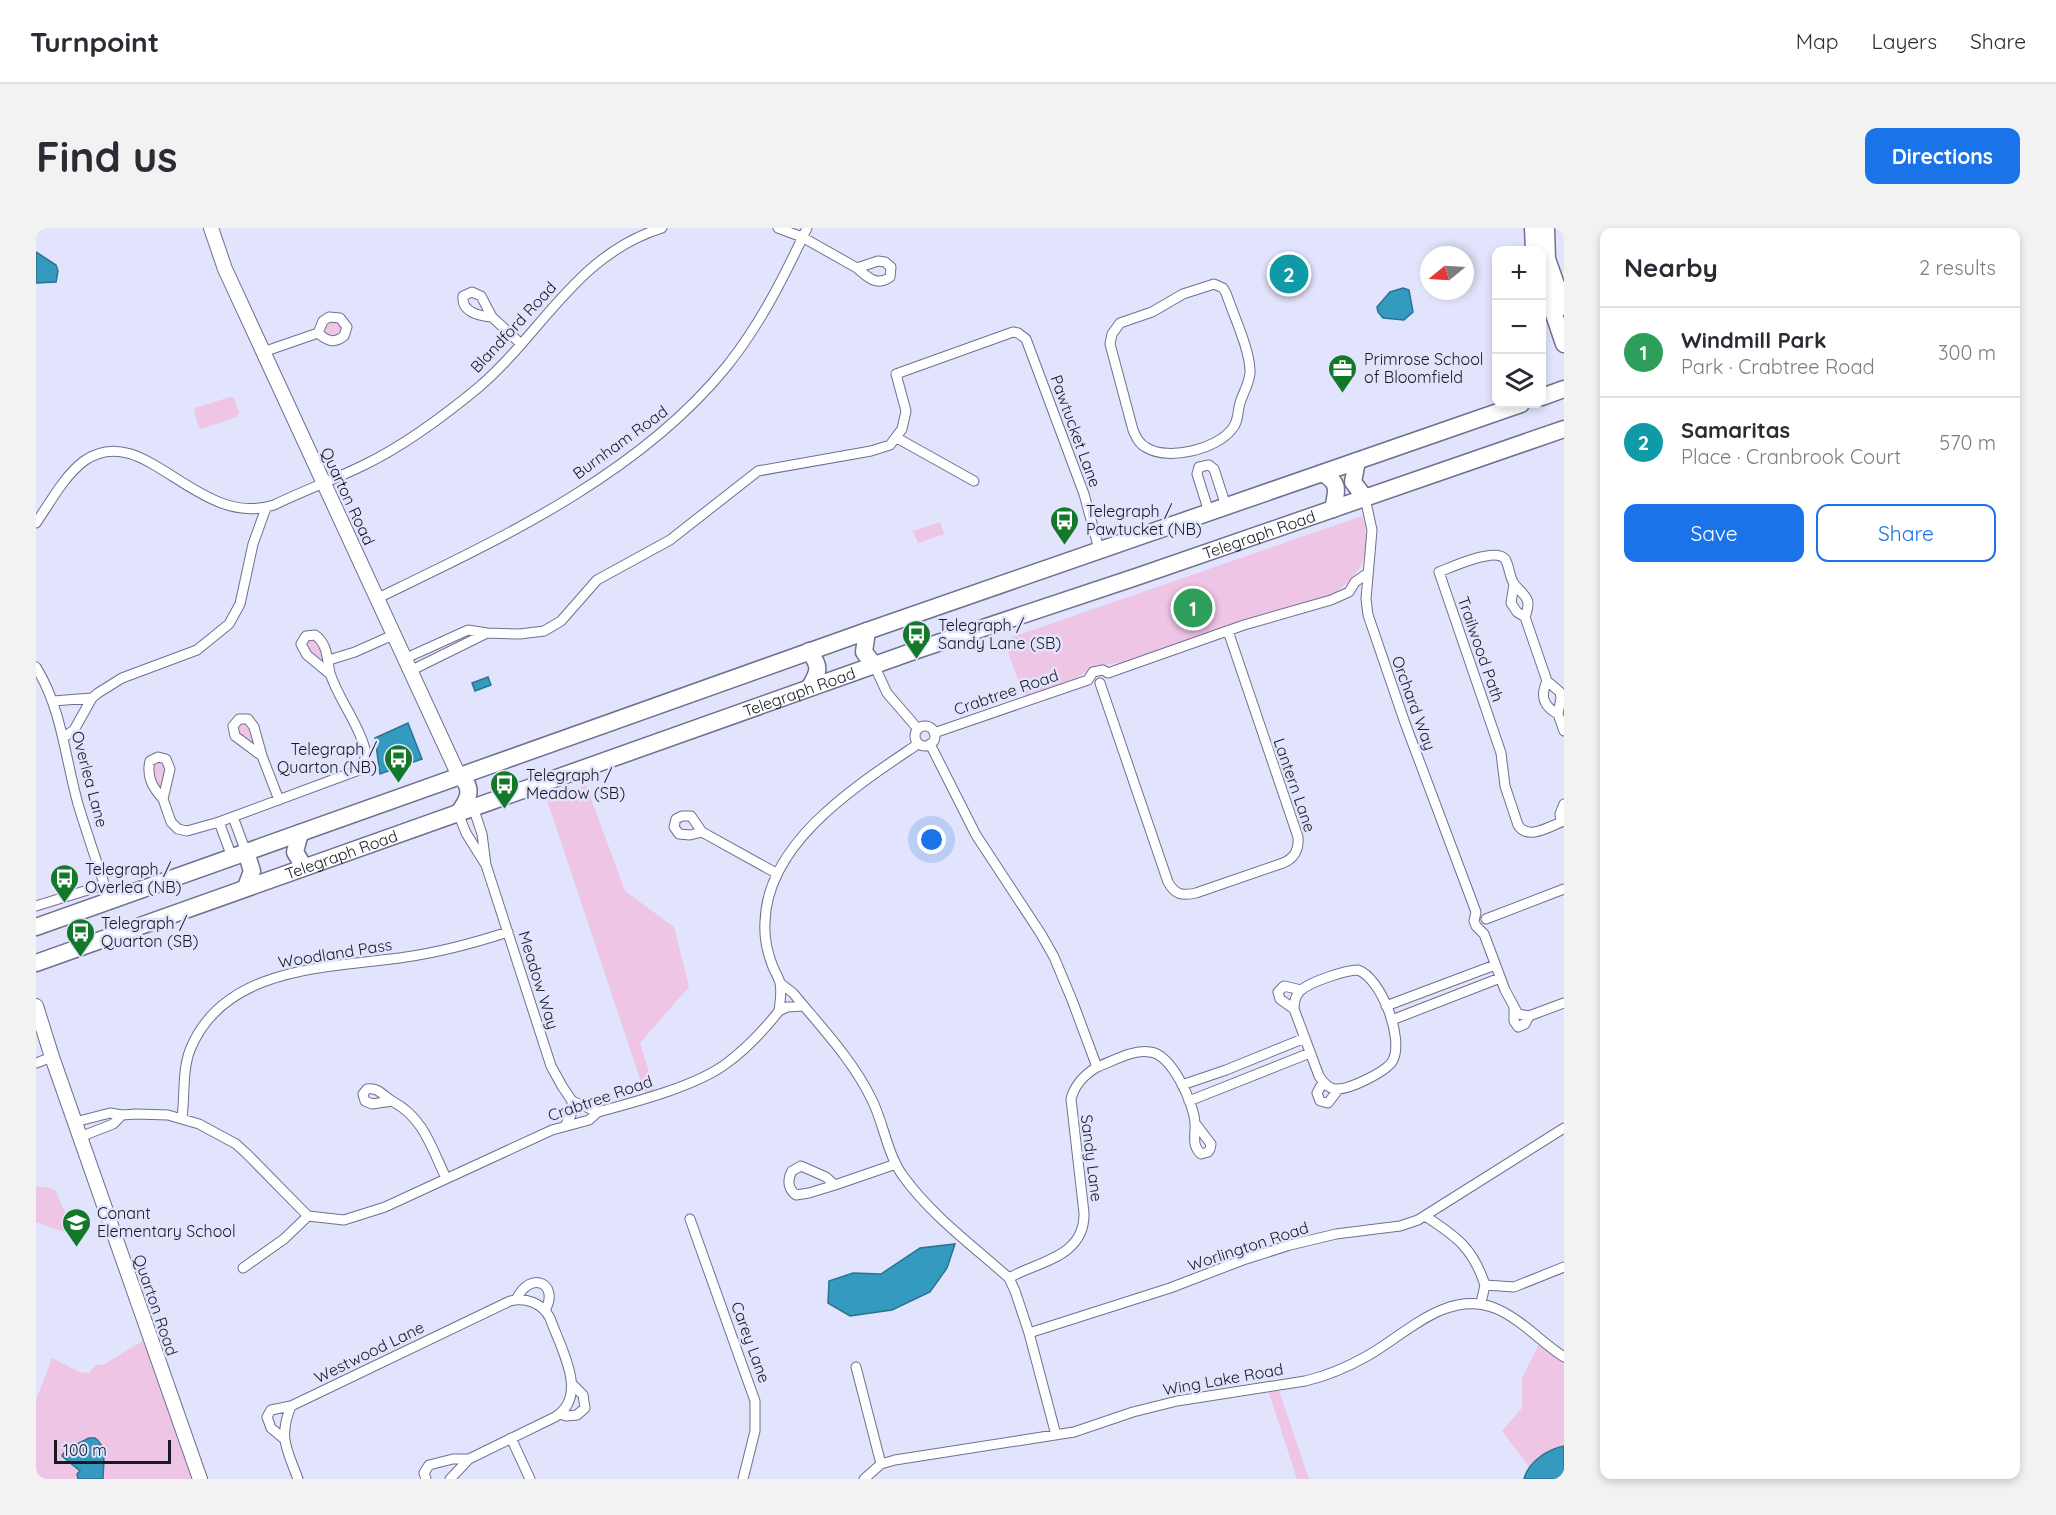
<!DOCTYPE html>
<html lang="en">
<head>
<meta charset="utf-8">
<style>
	:root { --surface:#fff; --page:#f2f2f3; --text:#2b2b33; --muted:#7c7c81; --line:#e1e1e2; --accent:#1a73e8 }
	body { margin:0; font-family:Quicksand,sans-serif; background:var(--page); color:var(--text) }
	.controls { position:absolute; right:18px; top:18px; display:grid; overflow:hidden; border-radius:12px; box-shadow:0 3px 9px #0003 }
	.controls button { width:54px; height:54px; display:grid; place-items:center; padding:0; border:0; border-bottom:2px solid var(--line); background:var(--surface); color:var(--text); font:30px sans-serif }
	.compass { position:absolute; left:1384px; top:18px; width:54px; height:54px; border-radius:50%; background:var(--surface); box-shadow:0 3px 9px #0003; rotate:252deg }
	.scale { position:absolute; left:18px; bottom:15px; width:117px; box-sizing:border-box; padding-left:6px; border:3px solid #171822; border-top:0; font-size:16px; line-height:21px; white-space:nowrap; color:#171822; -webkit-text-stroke:4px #e1e4fc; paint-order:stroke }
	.you { position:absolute; left:896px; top:612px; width:21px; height:21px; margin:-15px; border:4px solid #fff; border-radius:50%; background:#1a73e8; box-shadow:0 0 0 9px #1a73e833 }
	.badge { display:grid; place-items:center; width:39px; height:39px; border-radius:50%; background:var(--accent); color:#fff; font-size:20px; font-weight:700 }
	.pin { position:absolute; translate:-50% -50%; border:3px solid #fff; box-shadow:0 2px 6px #0006 }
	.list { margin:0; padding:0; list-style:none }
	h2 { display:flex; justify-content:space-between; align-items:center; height:78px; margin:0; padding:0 24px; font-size:26px }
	h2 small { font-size:20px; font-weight:400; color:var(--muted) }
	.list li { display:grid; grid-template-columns:39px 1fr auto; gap:18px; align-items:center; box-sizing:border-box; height:90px; padding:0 24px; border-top:2px solid var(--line) }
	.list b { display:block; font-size:22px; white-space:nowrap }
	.list p { margin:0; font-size:20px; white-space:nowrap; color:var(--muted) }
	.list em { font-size:20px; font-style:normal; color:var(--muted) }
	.actions { display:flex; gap:12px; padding:18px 24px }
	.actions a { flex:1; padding:14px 0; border:2px solid var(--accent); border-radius:12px; text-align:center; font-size:21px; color:var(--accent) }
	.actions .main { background:var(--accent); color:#fff }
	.icon { flex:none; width:33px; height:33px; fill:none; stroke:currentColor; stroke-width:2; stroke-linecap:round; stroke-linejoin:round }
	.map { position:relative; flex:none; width:1528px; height:1251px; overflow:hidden; border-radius:12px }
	header { display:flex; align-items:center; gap:36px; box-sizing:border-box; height:84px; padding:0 30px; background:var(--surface); border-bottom:2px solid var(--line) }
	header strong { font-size:28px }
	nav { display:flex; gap:33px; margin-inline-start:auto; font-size:21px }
	.intro { display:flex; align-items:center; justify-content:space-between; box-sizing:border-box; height:144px; padding:0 36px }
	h1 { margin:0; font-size:42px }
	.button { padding:15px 27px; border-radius:12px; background:var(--accent); color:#fff; font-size:21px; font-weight:700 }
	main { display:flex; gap:36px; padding:0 36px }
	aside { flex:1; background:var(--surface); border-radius:12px; box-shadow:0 3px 9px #0003 }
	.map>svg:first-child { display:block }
	.green { fill:#efc5e6 }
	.water { fill:#349abf; stroke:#2b7390; stroke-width:1.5 }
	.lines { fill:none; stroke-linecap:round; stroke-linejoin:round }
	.street-casing { stroke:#6f718c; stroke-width:11 }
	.secondary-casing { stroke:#6f718c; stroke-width:16 }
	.highway-casing { stroke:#6f718c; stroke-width:19 }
	.street { stroke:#fff; stroke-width:9 }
	.secondary { stroke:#fff; stroke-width:14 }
	.highway { stroke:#fff; stroke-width:16 }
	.labels { text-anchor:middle; stroke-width:5; stroke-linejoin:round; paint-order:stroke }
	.street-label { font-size:16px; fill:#171822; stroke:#e1e4fc }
	.poi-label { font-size:16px; fill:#171822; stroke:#e1e4fc; text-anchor:start }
</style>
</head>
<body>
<header>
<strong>Turnpoint</strong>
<nav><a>Map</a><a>Layers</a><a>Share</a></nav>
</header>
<div class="intro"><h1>Find us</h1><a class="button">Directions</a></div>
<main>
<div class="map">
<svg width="1528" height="1251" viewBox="0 0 1528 1251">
	<rect width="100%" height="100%" fill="#e1e4fc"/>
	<path class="green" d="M288 101a9 9 0 1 1 18 0a9 9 0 1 1-18 0Z
		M194,169l4,1 5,14 -3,5 -34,12 -3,-2 -5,-15 1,-4z
		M1326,288c3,6 3,12 4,19 3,27 -11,43 -31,58l-204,68 -34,5 -29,16 -44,15 -20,-57z
		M904,294l4,12 -26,9 -5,-12z
		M277,411l5,3 5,18 -2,2 -14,-12 -2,-7z
		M208,494l5,4 5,19 -16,-11 -1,-9z
		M122,533h4l4,6 -6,22c-6,-9 -10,-15 -6,-26z
		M550,557l39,106 49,36 15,60 -49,56 15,48 -10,3 -98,-294z
		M0,959h11l8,3 21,46 -40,-14z
		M108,1112l48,137 -2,2h-87l1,-16 -9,-25c-11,1 -17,10 -27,10v13l12,10 -2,8h-42v-79l16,-42 27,14 10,1 7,-8 9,-1z
		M1503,1116l25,18v84l-11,3 -24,18 -27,-36 20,-23v-30z
		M1242,1160l31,91h-12l-29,-89z"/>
	<path class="water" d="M0,24l20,13 2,6 -2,11 -20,1z
		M1367,60l6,2 4,22 -9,8 -21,-2 -5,-6 -1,-5 13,-15z
		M452,449l3,8 -16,6 -3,-8z
		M372,495l14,36 -42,15 -5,-36z
		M919,1016l-8,24 -17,24 -38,18 -42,6 -22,-13 1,-22 24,-8 28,1 39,-26z
		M53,1210h6c13,9 8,27 8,41h-25l-1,-5 3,-3 -18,-15c2,-7 20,-14 27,-18z
		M1528,1218v28l-6,5h-34c4,-17 24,-30 40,-33z"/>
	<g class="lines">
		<defs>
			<path id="street" d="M742,0l24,9 55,31
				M842,33l7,1 6,5 -1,10c-13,10 -23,0 -33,-9z
				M1178,56l9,4 3,5c7,21 25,59 24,80 -1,11 -7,20 -10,30 -3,10 -1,18 -8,26 -15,20 -63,32 -85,19 -8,-4 -11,-11 -14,-18l-23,-86 2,-10 8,-11 32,-11 31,-18z
				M456,89c-13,-1 -31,-5 -29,-21l9,-4 9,4 11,21 29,27
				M227,124l55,-19 5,-12 6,-4 11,1 7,9 -3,9c-10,8 -17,5 -26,-3
				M861,210l77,43
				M1329,270l7,32 -6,69 2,16 37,108 71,189 -2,9 2,5 8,8 21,56 13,24 11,2 35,-13
				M1173,284l-12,-38 2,-7 10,-2 5,4 12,37
				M0,295c14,-20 28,-47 48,-62 60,-43 113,69 190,44 31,-15 62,-26 92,-41 41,-20 78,-48 113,-77 63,-54 98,-133 183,-159
				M1478,356l-3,19 6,9 8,5c7,-19 1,-19 -10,-32 -6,-7 -5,-18 -10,-26 -10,-12 -53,8 -66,13l62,181 4,33 13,39c10,16 32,1 46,-4
				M340,371c124,-60 263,-124 351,-233 34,-43 57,-89 80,-138
				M1489,389l22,64 13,11 1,6 -3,16c-15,-8 -18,-18 -11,-33
				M368,431l64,-29 19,3 33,1 24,-3 17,-10 36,-41 73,-40 88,-69 113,-20 19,-6 12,-16 4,-18 -10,-37 117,-42 5,1 8,6 58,155 15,55
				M293,432l26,-8 38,-17
				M838,437l13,28 31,36
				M0,439c26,42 29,91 42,137 10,33 21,65 32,97
				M374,443l77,-38
				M1064,455l68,199c7,13 15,14 28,11l87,-30c12,-5 16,-13 15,-26l-70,-206
				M17,473l39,-3
				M1522,486l6,17
				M879 508a10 10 0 1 1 20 0a10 10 0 1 1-20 0Z
				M898,505l154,-53 5,-8 10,-2 5,3 136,-48 87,-25 18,-8 6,-10 13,-9
				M28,509l10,-7 18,-32 6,-5 24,-15 75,-28 32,-26 11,-20 13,-60 13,-36
				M894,516l46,91 65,99 13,23 18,43 25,67c-13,8 -22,17 -26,32l13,114c1,44 -45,48 -75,65l6,13 14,42 27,102
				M226,528l-27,-20 -2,-10 6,-7h9l6,8 8,29 17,44
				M127,571c-10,-11 -17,-22 -13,-38l8,-4 8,2 4,10 -7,30 8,23 7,7 9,2 32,-9 140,-52c5,-6 8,-12 6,-21 -7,-27 -27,-50 -35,-76 -3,-13 -2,-29 -15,-38l-9,1 -5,8 6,11 23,19
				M422,585l8,20 20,32 -4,-31 -9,-27
				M197,589l13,35
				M183,594l13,35
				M1525,594l-1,-8 4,-10
				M666,604l-12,3 -11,-1 -5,-7 2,-8 6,-3h9l11,16 74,41
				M450,637l65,201 11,20 10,15 26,11
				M0,678l68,-21
				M1450,691l78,-30
				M1322,742c23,8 46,68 35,90 -5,11 -44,30 -57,29 -8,0 -13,-7 -17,-13l-25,-67c0,-6 1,-13 6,-18 9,-9 46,-21 58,-21z
				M744,755l13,10c27,33 60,67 79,107 12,24 15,54 31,76 29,40 69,69 106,102
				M1350,778l109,-41
				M1258,781l-14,-10 -2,-7 6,-6 17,4
				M1478,781v12l4,6 7,-3 4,-8
				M743,783l8,-4 16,-1
				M1356,792l108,-42
				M0,835l16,-6
				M1061,839c16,-6 36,-18 53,-15 22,2 44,52 45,71 1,12 -4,22 6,31l7,-2 2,-3 1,-5 -16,-21
				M1287,854l-6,11 3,8 8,2 10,-13
				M1146,857l44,-15 79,-32
				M356,873l-20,3 -7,-3 -2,-7 4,-5c12,-2 16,7 25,12 32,17 39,46 54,77
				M1153,873l121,-48
				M146,890c3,-22 0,-47 8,-68 34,-85 140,-82 216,-93 35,-5 68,-14 102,-25
				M39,894l35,-9 12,2 14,-1 32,1 31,9 37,20 11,10 61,62 36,4 41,-13 167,-77 37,-10 9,-8c37,-10 99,-26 129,-49 20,-15 37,-33 52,-52 1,-9 3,-19 1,-28 -1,-5 -5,-11 -7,-16 -6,-15 -9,-30 -8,-45 2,-81 94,-138 153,-178
				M529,898l6,-11 1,-14
				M44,909l33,-13 9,-9
				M799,957l-26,8 -13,2c-8,-6 -9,-15 -4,-24l9,-5 25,11 9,8 61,-21
				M1389,988c31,20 48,32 60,69l-4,18
				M654,991l65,182v30l-12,48
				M207,1040l41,-29 24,-23
				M1449,1057l29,2 50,-20
				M480,1072c15,-32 44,-15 29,10
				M993,1105l141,-45 73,-28 47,-15 46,-11 64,-8 18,-6 146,-92
				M820,1139l25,97
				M524,1186l6,2 11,-1 8,-7 -2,-13 -10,-10
				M247,1210l-12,-10 -4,-11 4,-7 20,-4
				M475,1210l19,41
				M262,1251c-11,-30 -20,-41 -7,-73l219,-105c16,-4 32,2 40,17 10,29 40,78 5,99l-86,42 -19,20
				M390,1251l-2,-6 5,-8 24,-6h16
				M828,1251l17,-15 14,-4 179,-28 59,-20 44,-11 128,-20c22,-5 43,-14 64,-26 38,-22 80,-67 128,-46 25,11 44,33 67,48"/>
			<path id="secondary" d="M175,0l14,41 234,507
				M0,778l16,51 148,422"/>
			<g id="highway">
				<path d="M1497,0l1,22"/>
				<path d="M1510,0l1,31 17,48"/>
				<path d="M1506,51l22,65"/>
				<path d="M1506,169l22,-8"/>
				<path d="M1321,233l-4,21 12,16"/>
				<path d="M1286,245c18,9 15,18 11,36"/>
				<path d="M831,403l-3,21 10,13"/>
				<path d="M773,423c12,16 10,20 1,36"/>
				<path d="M422,585c10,-12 17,-26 1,-37"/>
				<path d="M264,605l-5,19 9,15"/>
				<path d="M210,624l6,19 -6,16"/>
				<path d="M0,699l831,-296 654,-227"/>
				<path id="s1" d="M0,735l878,-312 225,-75 425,-147"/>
			</g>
		</defs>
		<use href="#street" class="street-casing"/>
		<use href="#secondary" class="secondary-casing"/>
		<use href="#highway" class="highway-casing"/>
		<use href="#street" class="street"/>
		<use href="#secondary" class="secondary"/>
		<use href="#highway" class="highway"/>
	</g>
	<defs>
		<symbol id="office-pin" viewBox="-11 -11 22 30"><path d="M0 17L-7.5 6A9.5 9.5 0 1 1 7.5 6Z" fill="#147829" stroke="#e1e4fc"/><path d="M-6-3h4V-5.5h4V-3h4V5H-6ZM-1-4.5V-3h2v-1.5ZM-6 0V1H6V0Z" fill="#fff"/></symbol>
		<symbol id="bus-pin" viewBox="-11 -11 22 30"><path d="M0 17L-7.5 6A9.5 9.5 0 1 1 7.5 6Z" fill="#147829" stroke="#e1e4fc"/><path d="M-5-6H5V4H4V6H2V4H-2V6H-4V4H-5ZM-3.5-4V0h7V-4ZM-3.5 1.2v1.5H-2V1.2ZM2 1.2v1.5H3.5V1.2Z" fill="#fff"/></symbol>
		<symbol id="school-pin" viewBox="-11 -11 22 30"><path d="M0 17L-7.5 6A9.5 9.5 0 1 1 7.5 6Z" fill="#147829" stroke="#e1e4fc"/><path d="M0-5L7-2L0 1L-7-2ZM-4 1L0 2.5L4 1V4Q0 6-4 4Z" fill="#fff"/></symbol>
	</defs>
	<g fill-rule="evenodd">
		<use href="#office-pin" x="1290" y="124" width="33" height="45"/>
		<use href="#bus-pin" x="1012" y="276" width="33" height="45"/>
		<use href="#bus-pin" x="864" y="390" width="33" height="45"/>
		<use href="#bus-pin" x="346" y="514" width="33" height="45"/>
		<use href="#bus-pin" x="452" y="540" width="33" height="45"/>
		<use href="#bus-pin" x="12" y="634" width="33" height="45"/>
		<use href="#bus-pin" x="28" y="688" width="33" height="45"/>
		<use href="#school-pin" x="24" y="978" width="33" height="45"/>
	</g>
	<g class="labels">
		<g class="street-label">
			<text transform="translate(477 99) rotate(-47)" y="6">Blandford Road</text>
			<text transform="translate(1040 203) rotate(70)" y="6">Pawtucket Lane</text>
			<text transform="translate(584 214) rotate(-36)" y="6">Burnham Road</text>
			<text transform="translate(312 268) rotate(65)" y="6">Quarton Road</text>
			<text dy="6" stroke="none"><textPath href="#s1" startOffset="1296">Telegraph Road</textPath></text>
			<text transform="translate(1445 421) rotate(71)" y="6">Trailwood Path</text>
			<text dy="6" stroke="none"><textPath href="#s1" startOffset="810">Telegraph Road</textPath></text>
			<text transform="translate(970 464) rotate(-19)" y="6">Crabtree Road</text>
			<text transform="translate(1378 475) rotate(70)" y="6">Orchard Way</text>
			<text transform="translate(54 551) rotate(75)" y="6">Overlea Lane</text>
			<text transform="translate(1259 557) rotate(71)" y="6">Lantern Lane</text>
			<text dy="6" stroke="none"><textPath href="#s1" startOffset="324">Telegraph Road</textPath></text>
			<text transform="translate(299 725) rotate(-9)" y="6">Woodland Pass</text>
			<text transform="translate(503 752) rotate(73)" y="6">Meadow Way</text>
			<text transform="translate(564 870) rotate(-19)" y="6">Crabtree Road</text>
			<text transform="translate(1056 930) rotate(83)" y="6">Sandy Lane</text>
			<text transform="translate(1212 1018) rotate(-18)" y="6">Worlington Road</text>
			<text transform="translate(120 1077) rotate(71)" y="6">Quarton Road</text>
			<text transform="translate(715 1114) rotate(70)" y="6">Carey Lane</text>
			<text transform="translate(333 1124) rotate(-26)" y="6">Westwood Lane</text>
			<text transform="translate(1187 1151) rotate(-10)" y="6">Wing Lake Road</text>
		</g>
		<g class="poi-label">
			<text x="1328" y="137">Primrose School<tspan x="1328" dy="18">of Bloomfield</tspan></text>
			<text x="1050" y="289">Telegraph /<tspan x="1050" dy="18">Pawtucket (NB)</tspan></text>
			<text x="902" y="403">Telegraph /<tspan x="902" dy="18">Sandy Lane (SB)</tspan></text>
			<text x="341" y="527" text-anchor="end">Telegraph /<tspan x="341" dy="18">Quarton (NB)</tspan></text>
			<text x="490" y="553">Telegraph /<tspan x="490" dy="18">Meadow (SB)</tspan></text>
			<text x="49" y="647">Telegraph /<tspan x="49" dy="18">Overlea (NB)</tspan></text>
			<text x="65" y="701">Telegraph /<tspan x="65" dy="18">Quarton (SB)</tspan></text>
			<text x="61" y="991">Conant<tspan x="61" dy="18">Elementary School</tspan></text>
		</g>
	</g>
</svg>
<div class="controls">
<button>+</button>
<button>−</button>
<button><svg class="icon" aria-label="layers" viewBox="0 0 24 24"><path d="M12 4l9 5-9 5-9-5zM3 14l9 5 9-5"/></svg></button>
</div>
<svg class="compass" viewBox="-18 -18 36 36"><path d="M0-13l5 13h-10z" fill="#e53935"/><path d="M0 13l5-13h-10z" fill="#7c7c81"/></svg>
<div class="scale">100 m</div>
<div class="you"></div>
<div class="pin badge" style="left:1157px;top:380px;background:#2e9e5b">1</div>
<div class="pin badge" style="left:1253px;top:46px;background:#0f9aa8">2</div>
</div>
<aside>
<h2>Nearby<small>2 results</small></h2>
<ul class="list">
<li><span class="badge" style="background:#2e9e5b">1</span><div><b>Windmill Park</b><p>Park · Crabtree Road</p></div><em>300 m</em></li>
<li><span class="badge" style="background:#0f9aa8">2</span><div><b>Samaritas</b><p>Place · Cranbrook Court</p></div><em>570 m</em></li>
</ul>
<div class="actions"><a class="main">Save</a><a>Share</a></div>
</aside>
</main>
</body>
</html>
